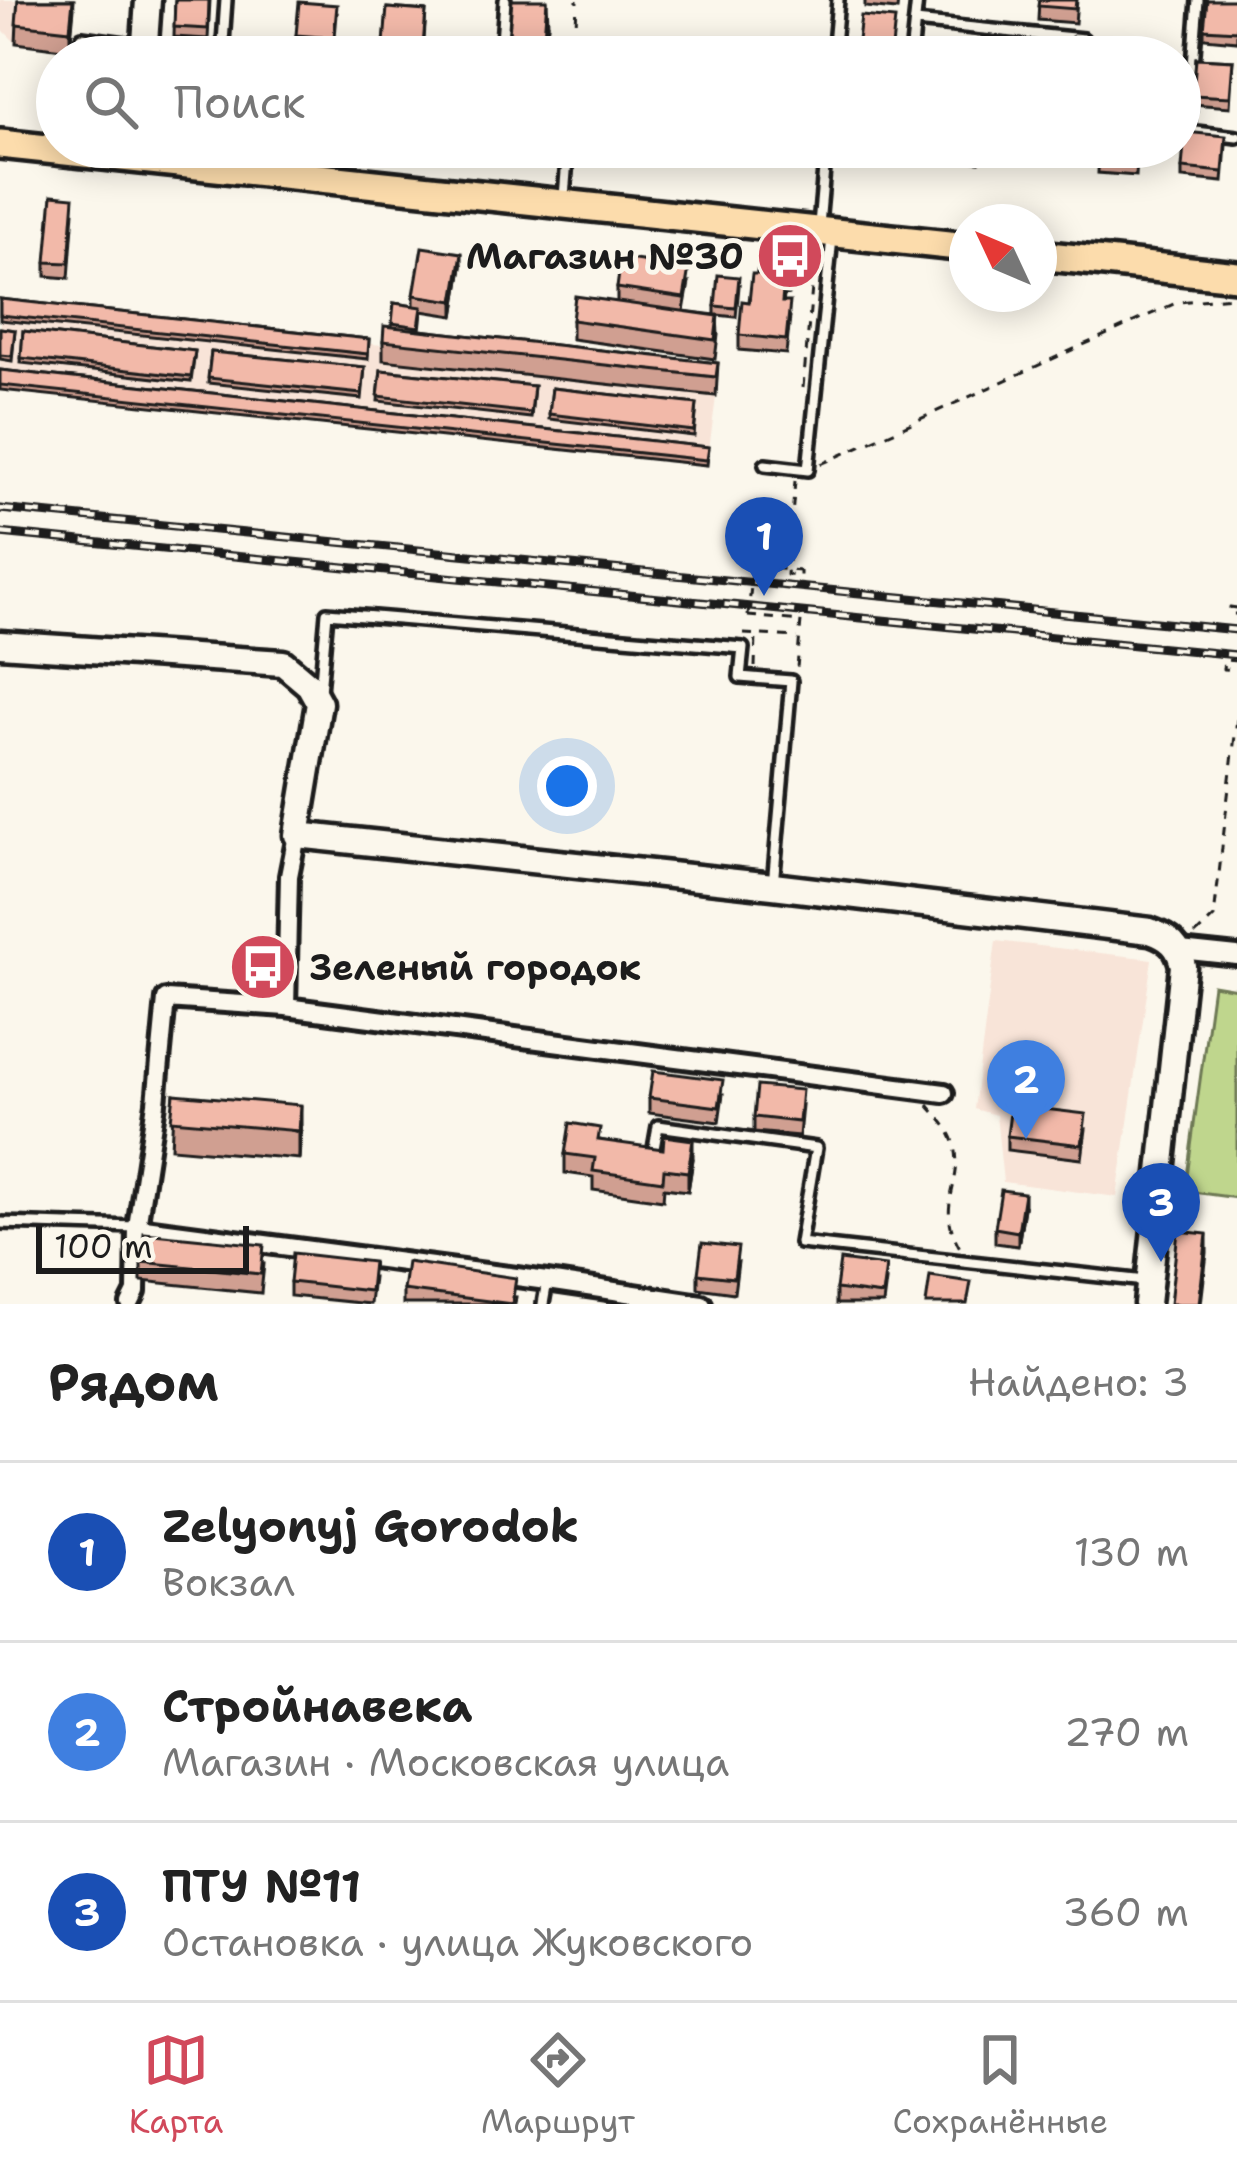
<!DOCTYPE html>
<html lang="ru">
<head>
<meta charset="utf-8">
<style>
	:root { --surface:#fff; --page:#f6f6f6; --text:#222; --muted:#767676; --line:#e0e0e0; --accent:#d1495b }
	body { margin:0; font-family:"Shantell Sans",sans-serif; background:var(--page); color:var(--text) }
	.compass { position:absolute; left:949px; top:204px; width:108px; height:108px; border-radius:50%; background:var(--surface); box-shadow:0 6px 30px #0003; rotate:314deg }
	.scale { position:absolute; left:36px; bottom:30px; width:213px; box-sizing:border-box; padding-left:12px; border:6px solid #1c1c1c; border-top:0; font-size:33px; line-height:42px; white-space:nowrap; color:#1c1c1c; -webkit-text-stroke:9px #fbf7ec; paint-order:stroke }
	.you { position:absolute; left:567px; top:786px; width:42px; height:42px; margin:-30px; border:9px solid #fff; border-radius:50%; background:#1a73e8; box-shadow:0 0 0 18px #1a73e833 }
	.badge { display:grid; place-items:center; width:78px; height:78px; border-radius:50%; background:var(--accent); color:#fff; font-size:39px; font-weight:700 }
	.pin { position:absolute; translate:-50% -99px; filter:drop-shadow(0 3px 6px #0008) }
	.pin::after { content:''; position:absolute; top:63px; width:42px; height:36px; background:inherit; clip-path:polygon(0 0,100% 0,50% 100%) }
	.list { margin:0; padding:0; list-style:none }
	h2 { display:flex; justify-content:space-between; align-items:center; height:156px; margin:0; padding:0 48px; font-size:51px }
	h2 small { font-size:39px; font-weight:400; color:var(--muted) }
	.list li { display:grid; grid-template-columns:78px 1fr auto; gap:36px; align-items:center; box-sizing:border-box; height:180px; padding:0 48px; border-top:3px solid var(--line) }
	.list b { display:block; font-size:45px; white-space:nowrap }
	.list p { margin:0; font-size:39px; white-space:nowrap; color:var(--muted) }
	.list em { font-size:39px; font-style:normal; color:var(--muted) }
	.icon { flex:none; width:66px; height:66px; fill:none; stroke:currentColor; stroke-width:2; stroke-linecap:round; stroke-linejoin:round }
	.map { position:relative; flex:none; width:1237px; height:1304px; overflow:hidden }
	.search { position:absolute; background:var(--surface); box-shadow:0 6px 30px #0003; left:36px; right:36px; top:36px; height:132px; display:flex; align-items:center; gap:30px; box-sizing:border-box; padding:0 42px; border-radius:66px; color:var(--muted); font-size:45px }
	.sheet { height:696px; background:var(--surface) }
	nav { display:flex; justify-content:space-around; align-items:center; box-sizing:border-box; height:168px; border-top:3px solid var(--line); background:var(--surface); font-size:33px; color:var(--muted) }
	nav a { display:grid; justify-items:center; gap:6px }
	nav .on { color:var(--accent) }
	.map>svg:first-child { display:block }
	.built { fill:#f8e4d8 }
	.green { fill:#bfd68d; stroke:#6e7954; stroke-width:3 }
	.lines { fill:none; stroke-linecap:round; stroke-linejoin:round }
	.lane-casing { stroke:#1c1c1c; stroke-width:18 }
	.street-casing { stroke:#1c1c1c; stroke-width:26 }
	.secondary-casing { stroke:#1c1c1c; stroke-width:33 }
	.primary-casing { stroke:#1c1c1c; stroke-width:36 }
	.path { stroke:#1c1c1c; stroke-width:3; stroke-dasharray:9 9; stroke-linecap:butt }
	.lane { stroke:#fbf7ec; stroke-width:9 }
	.street { stroke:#fbf7ec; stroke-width:16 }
	.secondary { stroke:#fbf7ec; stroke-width:24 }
	.primary { stroke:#fcdcac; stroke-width:27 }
	.rail-casing { stroke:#1c1c1c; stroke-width:9 }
	.rail { stroke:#fbf7ec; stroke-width:4.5; stroke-dasharray:14; stroke-linecap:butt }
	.path-bridge { stroke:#1c1c1c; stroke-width:3; stroke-dasharray:9 9; stroke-linecap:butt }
	.wall { fill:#d09f91; stroke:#1c1c1c; stroke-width:3 }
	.shaded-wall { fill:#a98276; stroke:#1c1c1c; stroke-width:3 }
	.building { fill:#f2b9a9; stroke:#1c1c1c; stroke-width:3 }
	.labels { text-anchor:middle; stroke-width:10; stroke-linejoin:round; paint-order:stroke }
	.poi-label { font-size:36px; font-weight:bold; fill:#1c1c1c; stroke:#fbf7ec; text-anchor:end }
</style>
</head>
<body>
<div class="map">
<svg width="1237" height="1304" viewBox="0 0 1237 1304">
	<rect width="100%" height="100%" fill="#fbf7ec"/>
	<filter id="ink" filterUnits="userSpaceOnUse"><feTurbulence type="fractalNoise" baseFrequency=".00833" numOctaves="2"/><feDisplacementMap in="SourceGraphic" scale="24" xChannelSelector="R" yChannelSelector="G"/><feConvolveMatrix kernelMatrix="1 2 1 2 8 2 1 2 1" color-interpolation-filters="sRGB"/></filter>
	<g filter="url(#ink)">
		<path class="built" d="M0,0h37l-21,43 -16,-16z
			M0,303l718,79 -11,83 -707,-75z
			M996,941l156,18 -35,238 -114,-15 -7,-67 -22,-6z"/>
		<path class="green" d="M1213,985l24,4v209l-52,-7z"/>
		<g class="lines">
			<defs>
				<path id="lane" d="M915,22l168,17
					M82,37l58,8
					M222,57l4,-57
					M501,57l4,-57
					M833,57l5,-57
					M911,57l6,-57
					M1180,130l57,7
					M1188,131l10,-131
					M564,197l4,-50
					M819,225l7,-78
					M765,465l43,5 24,-232
					M320,692l7,-79 416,35 -3,29 51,4 -18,204
					M653,1154l5,-28 158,22 -16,95 345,38
					M0,1223l137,4
					M543,1304l4,-23"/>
				<path id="street" d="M1180,950l57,6
					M286,1007l3,-131 8,-41
					M137,1227l410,54 155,23
					M130,1304l6,-12 1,-65 19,-124 10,-104 120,8 658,86"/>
				<path id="secondary" d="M144,57l4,-57
					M0,644l283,19 26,22 10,18 -22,132 476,51 377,45c20,7 29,15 33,35l-36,338"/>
				<path id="primary" d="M0,144l967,103
					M1039,255l198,21"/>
			</defs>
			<use href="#lane" class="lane-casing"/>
			<use href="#street" class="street-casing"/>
			<use href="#secondary" class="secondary-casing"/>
			<use href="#primary" class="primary-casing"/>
			<path class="path" d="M575,57l2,-57
				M803,388l12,-134
				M821,464l357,-162 54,-5
				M795,481l-8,94 13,1v-5
				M1237,608l-7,-1v7h7
				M748,616l53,5 -4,47
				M744,634l54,3
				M1237,661l-13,-1 -1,9 14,1
				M755,667l1,-32
				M1195,935l19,-18 23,-199
				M928,1105c11,13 23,24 27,41 9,41 -22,59 7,105"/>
			<use href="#lane" class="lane"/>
			<use href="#street" class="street"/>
			<use href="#secondary" class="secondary"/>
			<use href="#primary" class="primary"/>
			<defs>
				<path id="rail" d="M0,509l1237,121
					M0,533l1237,122"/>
			</defs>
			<use href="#rail" class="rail-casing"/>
			<use href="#rail" class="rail"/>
			<path class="path-bridge" d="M748,616l5,-50 47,5"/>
		</g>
		<path class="wall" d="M18,0h56l-4,50 -54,-7z
			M175,0h35l-2,39 -34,-2z
			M865,0h33l-1,10 -32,-3z
			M1039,0h38l-2,23 -37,-3z
			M1237,0v41l-33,-3v-9z
			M387,8l39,3 -3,45 -39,-3z
			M337,14l-3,34 -38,-3v-10z
			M548,24l-3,33h-36v-24z
			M1196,58l37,2 -3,47 -37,-3z
			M1226,145l-3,37 -41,-4v-10z
			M851,147h42l-1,10 -41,-4z
			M937,147h43l-1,15 -42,-4z
			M1099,147h39l-2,29 -38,-3z
			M74,211l-5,67 -23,-2v-14z
			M462,267l-8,49 -32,-5 -2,19 298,33 -2,33 -333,-36v-19l9,-14 2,-24 20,3v-11z
			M789,279l-1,15 -4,1 -1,7 7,15 -4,37 -47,-4v-15l10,-33z
			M689,283l-5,28 31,4v-9l24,-20 -3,31 -19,-2 1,20 -3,24 -143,-20v-19l45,-18v-14z
			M0,299l369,40 -1,20 -368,-39z
			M0,328l15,2 -3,31 -12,-2z
			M23,331l172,20 -4,31 -170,-19z
			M211,352l154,15 -3,32 -154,-16z
			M0,370l709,77 -2,18 -707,-75z
			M381,370l153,16 -3,32 -153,-17z
			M552,388l145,16 -3,32 -145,-17z
			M174,1094l127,39 -2,26 -128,-11z
			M723,1094l-4,28 -70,-9v-15z
			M802,1105l-3,31 -45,-4v-15z
			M1086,1129l-4,30 -75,-9v-14z
			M600,1140l93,19 -5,32 -24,-3 -1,12 -70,-10v-13l-28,-4v-19z
			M1024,1208l-6,38 -23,-3v-15z
			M141,1262l123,2 -3,29 -120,-12z
			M738,1262l-4,31 -36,-5v-14z
			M373,1277l-3,27 -80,-8v-14z
			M886,1281l-3,23h-47v-15z
			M403,1290l113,7 -1,7h-112z"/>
		<path class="shaded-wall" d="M73,0l1,8 -4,42v-20z
			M547,0l1,24 -4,33v-21z
			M462,253v14l-8,49v-15z
			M789,264l-1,30 -4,1 -2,21 2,-35z
			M301,1105v28l-2,26v-28z
			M693,1140v19l-5,32v-19z
			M1024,1193v15l-6,38v-14z
			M1207,1234v19l-6,51h-2z"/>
		<path class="building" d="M18,0h55l-3,30 -54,-6z
			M175,0h34l-1,29 -34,-2z
			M512,0h35l-3,36 -35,-3z
			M1039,0h37l-1,9 -37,-3z
			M1207,0h30v31l-33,-2z
			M299,2l38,3 -3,33 -38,-3z
			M387,8l39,3 -3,35 -39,-3z
			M861,16l34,3 -4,38 -35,-1z
			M1072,37l39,2 -1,18h-40z
			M1196,58l37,2 -3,37 -37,-2z
			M1185,132l41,4 -3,36 -41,-4z
			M937,147h42v5l-42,-3z
			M1099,147h39l-2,19 -38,-3z
			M52,195l22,2 -5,66 -23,-1z
			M422,247l40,6 -8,48 -40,-6z
			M621,258l68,10 -5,30 -67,-10z
			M758,261l31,3 -1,16 -4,1 -2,21h8l-4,38 -47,-5 3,-34 7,1 3,-28h5z
			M718,275l21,2 -3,31 -21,-2z
			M575,296l143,20 -3,24 -143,-20z
			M0,299l369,40 -1,15 -368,-39z
			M394,303l28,4 -3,20 -27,-4z
			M384,326l334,37 -2,14 -333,-36z
			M0,328l15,2 -3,26 -12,-1z
			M23,331l172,20 -4,26 -170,-19z
			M211,352l154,15 -3,27 -154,-16z
			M0,370l709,77 -2,13 -707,-75z
			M381,370l153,16 -3,27 -153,-17z
			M552,388l145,16 -3,27 -145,-17z
			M653,1071l70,9 -4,27 -70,-9z
			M757,1086l45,4 -3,32 -45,-5z
			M174,1094l127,11 -2,26 -128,-11z
			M1011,1105l75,9 -4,31 -75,-9z
			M570,1123l30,5 -2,12 65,9 1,-13 29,4 -5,32 -24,-3 -1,12 -70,-10 2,-13 -30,-4z
			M1001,1190l23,3 -6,39 -23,-4z
			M1178,1231l29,3 -8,70h-29z
			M144,1233l120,12 -3,29 -120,-12z
			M702,1243l36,4 -4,31 -36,-4z
			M293,1253l80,9 -3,29 -80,-9z
			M840,1260l46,6 -4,29 -46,-6z
			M407,1262l109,16 -4,26 -109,-14z
			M930,1276l41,6 -4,22h-41z"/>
	</g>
	<defs>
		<symbol id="bus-disc" viewBox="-11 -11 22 22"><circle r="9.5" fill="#d1495b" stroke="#fbf7ec"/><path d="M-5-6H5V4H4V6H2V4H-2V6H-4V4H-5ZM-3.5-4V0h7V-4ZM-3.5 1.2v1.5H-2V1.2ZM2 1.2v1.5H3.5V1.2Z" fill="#fff"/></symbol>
	</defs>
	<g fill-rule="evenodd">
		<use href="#bus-disc" x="752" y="218" width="76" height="76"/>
		<use href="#bus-disc" x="225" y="929" width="76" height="76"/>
	</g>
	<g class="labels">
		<g class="poi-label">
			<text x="744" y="269">Магазин №30</text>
			<text x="310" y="980" text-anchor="start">Зеленый городок</text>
		</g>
	</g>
</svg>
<svg class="compass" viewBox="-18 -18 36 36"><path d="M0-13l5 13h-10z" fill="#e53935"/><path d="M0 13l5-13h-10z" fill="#767676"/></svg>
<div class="scale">100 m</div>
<div class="you"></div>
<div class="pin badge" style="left:764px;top:596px;background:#1a4fb4">1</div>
<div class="pin badge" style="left:1026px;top:1139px;background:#3f7fe0">2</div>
<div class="pin badge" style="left:1161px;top:1262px;background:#1a4fb4">3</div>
<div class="search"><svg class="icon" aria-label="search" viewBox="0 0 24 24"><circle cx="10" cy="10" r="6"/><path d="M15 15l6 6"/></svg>Поиск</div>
</div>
<section class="sheet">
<h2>Рядом<small>Найдено: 3</small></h2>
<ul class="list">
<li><span class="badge" style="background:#1a4fb4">1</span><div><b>Zelyonyj Gorodok</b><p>Вокзал</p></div><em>130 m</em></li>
<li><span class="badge" style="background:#3f7fe0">2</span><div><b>Стройнавека</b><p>Магазин · Московская улица</p></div><em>270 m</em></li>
<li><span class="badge" style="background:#1a4fb4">3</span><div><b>ПТУ №11</b><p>Остановка · улица Жуковского</p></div><em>360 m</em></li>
</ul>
</section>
<nav>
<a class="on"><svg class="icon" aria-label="map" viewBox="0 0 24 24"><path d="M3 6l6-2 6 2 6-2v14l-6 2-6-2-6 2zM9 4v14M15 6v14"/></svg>Карта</a>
<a><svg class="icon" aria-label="directions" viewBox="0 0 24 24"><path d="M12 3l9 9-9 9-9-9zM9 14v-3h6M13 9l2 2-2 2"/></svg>Маршрут</a>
<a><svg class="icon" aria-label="saved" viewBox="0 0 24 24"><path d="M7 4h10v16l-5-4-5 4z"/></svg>Сохранённые</a>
</nav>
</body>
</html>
